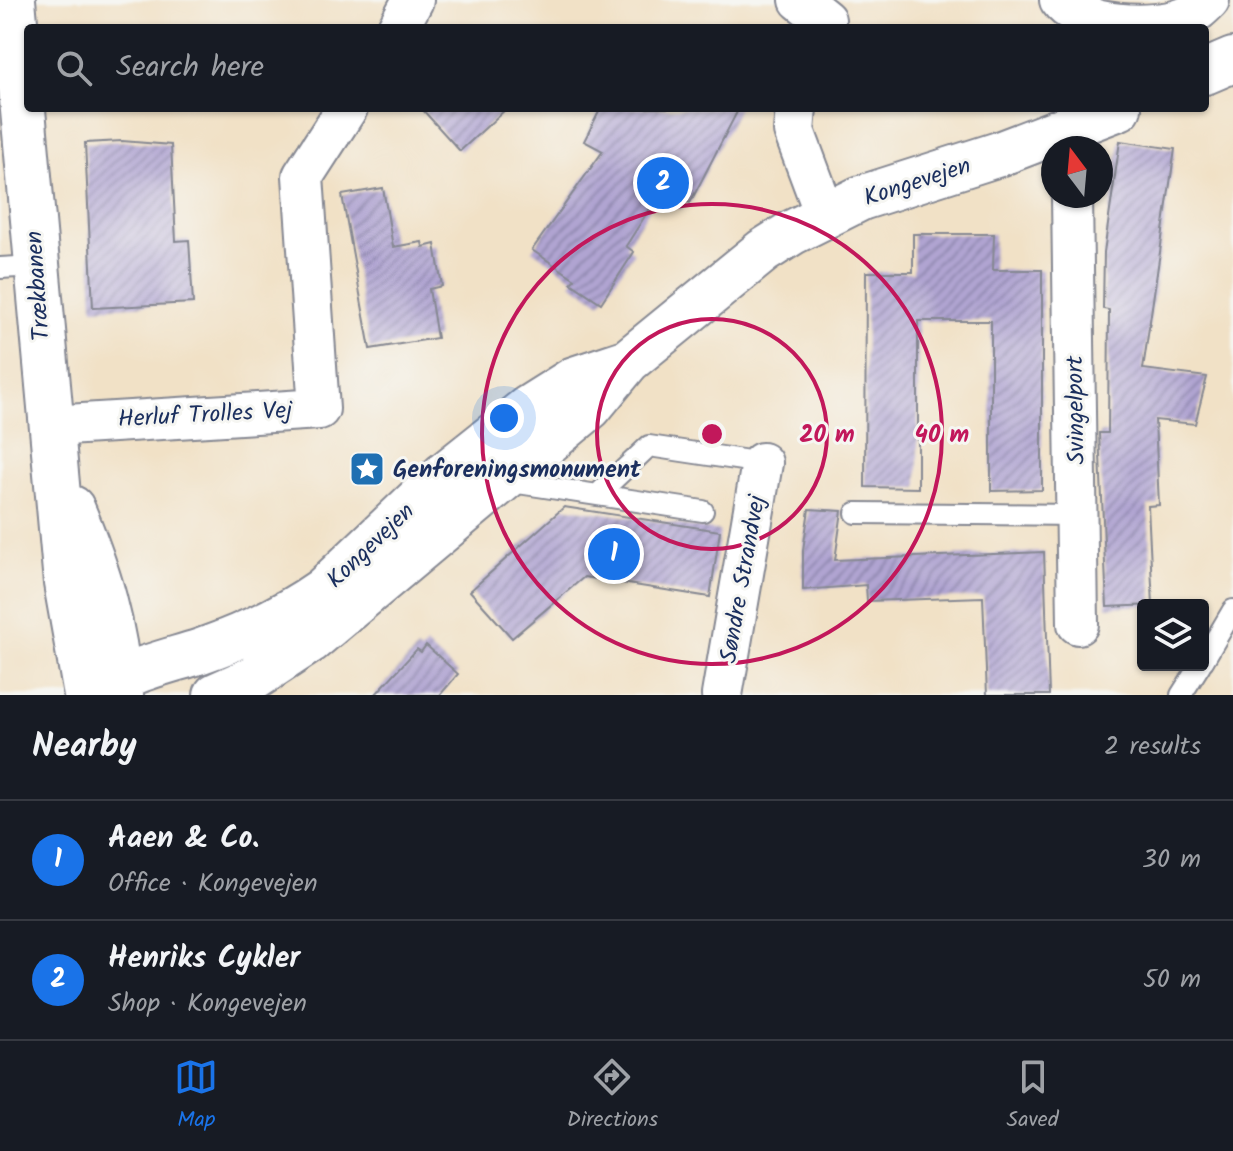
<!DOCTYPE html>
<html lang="en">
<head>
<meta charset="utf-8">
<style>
	:root { --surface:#171b24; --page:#20242c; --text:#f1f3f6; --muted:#9ea1a6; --line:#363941; --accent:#1a73e8 }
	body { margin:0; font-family:Kalam,sans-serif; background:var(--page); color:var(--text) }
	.controls { position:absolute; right:24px; bottom:24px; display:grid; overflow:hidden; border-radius:8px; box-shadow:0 2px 6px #0004 }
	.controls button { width:72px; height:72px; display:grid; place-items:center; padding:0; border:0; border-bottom:2px solid var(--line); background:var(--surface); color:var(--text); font:40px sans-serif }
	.compass { position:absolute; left:1041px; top:136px; width:72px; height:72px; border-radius:50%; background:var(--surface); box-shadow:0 2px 6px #0004; rotate:344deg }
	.you { position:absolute; left:504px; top:418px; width:28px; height:28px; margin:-20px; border:6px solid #fff; border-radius:50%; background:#1a73e8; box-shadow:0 0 0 12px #1a73e833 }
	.badge { display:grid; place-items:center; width:52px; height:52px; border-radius:50%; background:var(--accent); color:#fff; font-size:26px; font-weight:700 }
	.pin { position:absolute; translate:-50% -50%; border:4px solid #fff; box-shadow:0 2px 8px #0006 }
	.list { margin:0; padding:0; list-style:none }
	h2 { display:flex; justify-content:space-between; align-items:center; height:104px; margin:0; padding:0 32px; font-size:34px }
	h2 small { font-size:26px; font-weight:400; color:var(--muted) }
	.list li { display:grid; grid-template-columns:52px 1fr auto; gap:24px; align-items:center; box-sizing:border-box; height:120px; padding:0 32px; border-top:2px solid var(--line) }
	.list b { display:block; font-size:30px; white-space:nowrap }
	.list p { margin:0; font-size:26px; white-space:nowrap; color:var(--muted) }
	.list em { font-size:26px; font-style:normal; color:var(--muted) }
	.icon { flex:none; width:44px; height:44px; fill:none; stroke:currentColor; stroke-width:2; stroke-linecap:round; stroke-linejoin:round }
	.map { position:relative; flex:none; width:1233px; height:695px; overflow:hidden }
	.search { position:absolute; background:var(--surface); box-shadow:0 2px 6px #0004; left:24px; right:24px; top:24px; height:88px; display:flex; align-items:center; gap:20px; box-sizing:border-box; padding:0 28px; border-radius:8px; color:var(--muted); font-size:30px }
	.sheet { height:344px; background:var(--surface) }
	nav { display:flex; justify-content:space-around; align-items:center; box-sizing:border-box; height:112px; border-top:2px solid var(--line); background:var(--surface); font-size:22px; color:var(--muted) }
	nav a { display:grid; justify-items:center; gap:4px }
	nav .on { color:var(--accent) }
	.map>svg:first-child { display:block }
	.building { fill:url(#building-hatch) }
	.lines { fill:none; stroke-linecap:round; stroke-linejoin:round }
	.lane-casing { stroke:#868892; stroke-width:24 }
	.street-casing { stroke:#868892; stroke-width:44 }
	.secondary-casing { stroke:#868892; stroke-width:48 }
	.lane { stroke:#fff; stroke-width:20 }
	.street { stroke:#fff; stroke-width:40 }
	.secondary { stroke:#fff; stroke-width:44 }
	.ring { fill:none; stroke:#c2185b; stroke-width:4 }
	.labels { text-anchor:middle; stroke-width:6; stroke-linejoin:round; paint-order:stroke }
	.street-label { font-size:24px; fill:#1b2f5e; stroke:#f6f6f2 }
	.poi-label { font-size:24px; font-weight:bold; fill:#1b2f5e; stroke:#f6f6f2; text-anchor:start }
	.centre { fill:#c2185b; stroke:#f6f6f2; stroke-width:4 }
	.ring-label { font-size:24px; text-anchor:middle; font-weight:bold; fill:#c2185b; stroke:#f6f6f2; stroke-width:6; stroke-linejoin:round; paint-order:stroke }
</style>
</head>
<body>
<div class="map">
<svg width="1233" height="695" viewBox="0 0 1233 695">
	<defs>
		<pattern id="building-hatch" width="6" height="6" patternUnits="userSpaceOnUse" patternTransform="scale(2)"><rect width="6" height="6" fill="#b0a4d1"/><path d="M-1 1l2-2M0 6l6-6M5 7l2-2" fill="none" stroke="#8e86ad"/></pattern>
	</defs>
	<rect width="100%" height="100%" fill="#f6f6f2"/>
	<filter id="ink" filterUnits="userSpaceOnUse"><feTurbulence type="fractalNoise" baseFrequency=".0125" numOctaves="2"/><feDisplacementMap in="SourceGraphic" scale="16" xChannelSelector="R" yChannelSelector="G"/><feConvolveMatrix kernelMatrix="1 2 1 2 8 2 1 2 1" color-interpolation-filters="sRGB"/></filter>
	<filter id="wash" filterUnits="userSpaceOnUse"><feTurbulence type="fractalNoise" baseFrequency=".006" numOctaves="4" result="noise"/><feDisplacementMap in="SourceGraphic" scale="32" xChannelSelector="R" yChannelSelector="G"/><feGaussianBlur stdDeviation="1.8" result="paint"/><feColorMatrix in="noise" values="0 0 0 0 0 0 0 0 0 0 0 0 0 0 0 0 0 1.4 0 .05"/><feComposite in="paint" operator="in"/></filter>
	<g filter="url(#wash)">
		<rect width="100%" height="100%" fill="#f1e1c6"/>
		<g id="blocks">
			<path class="building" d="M421,108h86l-47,43z
				M601,108h138l-49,95 -5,-2 -4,8 -24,-12 -31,49 8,6 -33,51 -30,-20 4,-4 -43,-29 71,-99 -19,-10z
				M122,141l49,4 5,96 13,-1 4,63 -100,5 -8,-165z
				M1120,141l55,8 -32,220 64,8 -12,47 -40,-4 4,85 -11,1 5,99 -46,2 -8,-174h9l1,-123 -6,-1 1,-57z
				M383,188l10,59 29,-5 1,5 12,-3 7,42 -13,3 8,49 -67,11 -28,-154z
				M913,234h81l-1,36h49v220l-51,1v-170h-73v167l-53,-1 1,-215h47z
				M564,507l156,24 -10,66 -126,-20 -72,61 -42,-47z
				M809,509l33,2 -7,49 209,-8 5,143h-62l-4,-98 -116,4 -1,-16 -63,5v-40z
				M426,645l32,29 -18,21h-65l42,-46 4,3z"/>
		</g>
	</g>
	<g filter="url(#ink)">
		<use href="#blocks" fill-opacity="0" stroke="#868892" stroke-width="2"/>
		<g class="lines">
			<defs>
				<path id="lane" d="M0,268l36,-2
					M505,481l198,30
					M597,495l52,-49 113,17
					M856,513l221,2
					M1203,661l30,-51
					M1181,695l19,-30"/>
				<path id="street" d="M800,0l25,20
					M1060,0c18,27 95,30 124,18 11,-4 17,-10 25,-18
					M398,28l15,-28
					M796,108l-2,23 31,83
					M1072,196l6,428
					M51,426l268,-17 -16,-233 44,-68
					M722,695l40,-232"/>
				<path id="secondary" d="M13,0l53,583 20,112
					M1205,72l28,-12
					M72,508c28,67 42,115 49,187
					M92,695c35,-25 68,-31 109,-44 43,-15 85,-35 122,-61l122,-116 83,-66 46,-29 54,-18
					M216,695l38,-17 56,-37 280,-234 38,-46 135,-110 30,-19 68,-34 138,-44 120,-46"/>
			</defs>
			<use href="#lane" class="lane-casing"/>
			<use href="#street" class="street-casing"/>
			<use href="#secondary" class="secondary-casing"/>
			<use href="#lane" class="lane"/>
			<use href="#street" class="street"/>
			<use href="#secondary" class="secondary"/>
		</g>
	</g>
	<g class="ring">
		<circle cx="712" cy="434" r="115"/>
		<circle cx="712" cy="434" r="230"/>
	</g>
	<defs>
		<symbol id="sight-square" viewBox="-11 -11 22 22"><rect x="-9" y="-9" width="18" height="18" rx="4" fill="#1f6fb2" stroke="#f6f6f2"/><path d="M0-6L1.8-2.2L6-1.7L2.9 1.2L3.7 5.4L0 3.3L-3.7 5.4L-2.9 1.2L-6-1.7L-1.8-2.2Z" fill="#fff"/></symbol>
	</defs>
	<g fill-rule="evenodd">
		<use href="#sight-square" x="347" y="449" width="40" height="40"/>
	</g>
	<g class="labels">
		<g class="street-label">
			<text transform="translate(917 181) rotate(-18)" y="8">Kongevejen</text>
			<text transform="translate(37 286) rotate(-94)" y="8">Trækbanen</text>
			<text transform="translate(1075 410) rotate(-91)" y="8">Svingelport</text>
			<text transform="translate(205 414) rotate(-3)" y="8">Herluf Trolles Vej</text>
			<text transform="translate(370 545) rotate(-44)" y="8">Kongevejen</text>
			<text transform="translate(742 579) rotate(-80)" y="8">Søndre Strandvej</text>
		</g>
		<g class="poi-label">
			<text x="393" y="477">Genforeningsmonument</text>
		</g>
	</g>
	<circle cx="712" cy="434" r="12" class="centre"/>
	<g class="ring-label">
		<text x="827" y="442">20 m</text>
		<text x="942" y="442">40 m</text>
	</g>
</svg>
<div class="controls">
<button><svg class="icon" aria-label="layers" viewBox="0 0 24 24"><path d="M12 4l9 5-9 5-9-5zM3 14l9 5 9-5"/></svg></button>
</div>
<svg class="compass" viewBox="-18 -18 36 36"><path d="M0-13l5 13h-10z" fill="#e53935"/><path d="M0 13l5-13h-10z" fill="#9ea1a6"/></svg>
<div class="you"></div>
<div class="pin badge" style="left:614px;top:554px">1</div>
<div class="pin badge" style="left:663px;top:183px">2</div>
<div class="search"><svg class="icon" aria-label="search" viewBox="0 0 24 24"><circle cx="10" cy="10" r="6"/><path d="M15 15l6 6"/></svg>Search here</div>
</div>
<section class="sheet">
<h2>Nearby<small>2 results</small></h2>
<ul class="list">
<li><span class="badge">1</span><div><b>Aaen &amp; Co.</b><p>Office · Kongevejen</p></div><em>30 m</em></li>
<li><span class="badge">2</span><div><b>Henriks Cykler</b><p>Shop · Kongevejen</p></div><em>50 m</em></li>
</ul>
</section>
<nav>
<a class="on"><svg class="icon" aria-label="map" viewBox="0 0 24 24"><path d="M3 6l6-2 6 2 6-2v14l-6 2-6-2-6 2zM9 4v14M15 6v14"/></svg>Map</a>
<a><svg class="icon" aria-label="directions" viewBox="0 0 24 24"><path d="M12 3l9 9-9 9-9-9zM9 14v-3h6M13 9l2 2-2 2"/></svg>Directions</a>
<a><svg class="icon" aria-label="saved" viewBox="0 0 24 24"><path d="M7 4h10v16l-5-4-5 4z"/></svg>Saved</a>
</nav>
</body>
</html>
